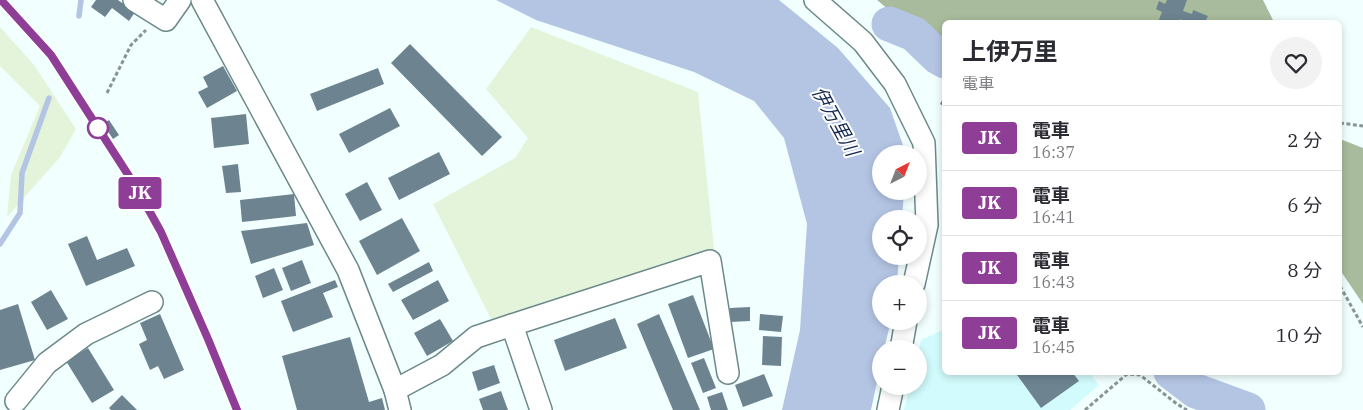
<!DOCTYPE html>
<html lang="ja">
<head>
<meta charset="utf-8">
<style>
  :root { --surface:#fff; --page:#f2f2f3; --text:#2b2b33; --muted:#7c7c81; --line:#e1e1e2 }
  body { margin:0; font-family:"IBM Plex Serif","Noto Sans JP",serif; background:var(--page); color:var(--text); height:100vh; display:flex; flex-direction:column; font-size:19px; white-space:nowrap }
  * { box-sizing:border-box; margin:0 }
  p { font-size:16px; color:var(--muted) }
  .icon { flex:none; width:28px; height:28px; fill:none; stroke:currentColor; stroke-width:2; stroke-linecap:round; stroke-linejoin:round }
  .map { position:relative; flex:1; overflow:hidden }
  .side { position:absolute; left:942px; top:20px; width:400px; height:355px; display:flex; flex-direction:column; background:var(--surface); border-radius:8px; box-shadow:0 2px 8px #0003 }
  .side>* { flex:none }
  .badge { padding:0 10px; border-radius:4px; font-size:18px; line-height:32px }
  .needle { width:32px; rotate:42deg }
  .controls { position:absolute; left:872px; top:145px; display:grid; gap:10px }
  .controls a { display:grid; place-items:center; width:55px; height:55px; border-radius:50%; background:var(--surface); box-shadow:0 2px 8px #0003; font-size:25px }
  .map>.badge { position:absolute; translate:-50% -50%; box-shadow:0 0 0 2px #fff }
  .round { display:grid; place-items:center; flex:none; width:52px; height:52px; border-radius:26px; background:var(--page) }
  .overview { display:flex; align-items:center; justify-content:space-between; height:85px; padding:0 20px }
  h1 { font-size:24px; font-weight:700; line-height:38px }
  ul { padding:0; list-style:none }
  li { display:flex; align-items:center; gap:15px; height:65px; padding:0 20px; border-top:1px solid var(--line) }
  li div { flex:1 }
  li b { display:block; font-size:19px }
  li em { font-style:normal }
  li .badge { min-width:55px; font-weight:700; text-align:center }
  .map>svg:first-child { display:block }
  .built { fill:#d1fbfc }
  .green { fill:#e3f4da }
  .forest { fill:#a8bc9d }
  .water { fill:#b4c5e4 }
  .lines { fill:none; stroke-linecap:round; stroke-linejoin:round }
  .stream { stroke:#b4c5e4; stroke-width:5.5 }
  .river { stroke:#b4c5e4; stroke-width:35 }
  .building { fill:#6d8490 }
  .minor-casing { stroke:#6c898a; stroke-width:24 }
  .path { stroke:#899595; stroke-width:3; stroke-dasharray:4 2.5; stroke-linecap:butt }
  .minor { stroke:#fff; stroke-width:21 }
  .rail-casing { stroke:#485354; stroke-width:5.5 }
  .rail { stroke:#fff; stroke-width:4; stroke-dasharray:11; stroke-linecap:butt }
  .line-casing { stroke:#fff; stroke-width:11 }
  .line { stroke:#8f3e97; stroke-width:8 }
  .stop-dot { fill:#fff; stroke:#8f3e97; stroke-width:2.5 }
  .labels { text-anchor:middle; stroke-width:4; stroke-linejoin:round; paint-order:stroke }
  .water-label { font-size:19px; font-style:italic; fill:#162b53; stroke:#fff }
</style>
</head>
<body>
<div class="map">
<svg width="1363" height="410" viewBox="0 0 1363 410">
  <rect width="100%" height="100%" fill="#f2ffff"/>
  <path class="built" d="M945 329V372L1090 373 1099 385 1070 410H904L910 386H919V349L921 340Z"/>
  <g class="green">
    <path d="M0 27 34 65 76 129 60 157 7 217 11 175 40 106 0 66Z"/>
    <path d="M531 27 698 92 714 249 491 319 433 204 515 158 528 138 486 89Z"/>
  </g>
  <g class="forest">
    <path d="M877 0H1263L1274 22H945V54L937 50Z"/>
    <path d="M1340 139 1363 148V304L1340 270Z"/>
  </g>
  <path class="water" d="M496 0H779L838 48 890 108 905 151V154H881V191L904 192 902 219H881V256H899L897 284H881V321H891L884 349H881V363L871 410H782L800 330 807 224 784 138 754 101 694 72 536 20Z"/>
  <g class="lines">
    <g class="stream">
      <path d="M79 16 81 0"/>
      <path d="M0 244 20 213 22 173 49 98"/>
    </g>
    <g class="river">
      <path d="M889 24 914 34 938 57 945 61"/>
      <path d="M1171 372 1196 391 1248 410"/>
    </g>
  </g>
  <g class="building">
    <path d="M96 0H118L135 12 129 21 112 8 105 17 91 7Z"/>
    <path d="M1167 0H1187L1183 11 1192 14 1193 10 1208 16 1205 22H1189L1180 19 1179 22H1158L1162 12 1156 9 1159 1 1165 4Z"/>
    <path d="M410 44 502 137 482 156 391 63Z"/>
    <path d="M223 66 237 91 207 108 198 92 208 87 203 77Z"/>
    <path d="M378 68 384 84 317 111 310 94Z"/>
    <path d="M945 95V107L940 104Z"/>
    <path d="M390 108 400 126 349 153 339 134Z"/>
    <path d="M246 114 249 144 214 148 211 118Z"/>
    <path d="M109 120 119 135 113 139 103 124Z"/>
    <path d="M439 152 450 174 399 200 388 178Z"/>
    <path d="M238 164 241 192 226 193 222 166Z"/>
    <path d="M367 182 382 210 360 221 345 194Z"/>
    <path d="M294 194 296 216 242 222 240 200Z"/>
    <path d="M402 218 420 251 377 275 359 241Z"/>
    <path d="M307 223 314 245 251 264 241 231Z"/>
    <path d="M87 236 97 260 127 248 135 266 86 286 68 244Z"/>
    <path d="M302 260 311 283 291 291 282 268Z"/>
    <path d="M429 262 433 271 393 292 388 284Z"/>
    <path d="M274 268 283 290 263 298 255 276Z"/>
    <path d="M335 280 338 287 323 293 333 317 293 332 281 301Z"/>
    <path d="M438 280 449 301 413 320 401 300Z"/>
    <path d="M51 290 68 319 47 330 31 302Z"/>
    <path d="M693 295 714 349 688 358 668 304Z"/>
    <path d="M18 304 35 360 0 370V310Z"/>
    <path d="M750 307V321L730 322V308Z"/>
    <path d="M160 314 184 370 164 379 158 366 150 370 139 344 147 340 140 323Z"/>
    <path d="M659 314 700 410H673L637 324Z"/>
    <path d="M760 314 783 316 781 332 759 330Z"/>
    <path d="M615 318 627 348 565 371 554 340Z"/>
    <path d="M440 319 453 341 427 356 414 333Z"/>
    <path d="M763 336 782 337 781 366 762 365Z"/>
    <path d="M350 337 369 402 382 398 385 410H297L282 356Z"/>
    <path d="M88 348 114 390 92 403 66 361Z"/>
    <path d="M704 358 716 388 703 393 691 363Z"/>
    <path d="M494 365 500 383 478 391 472 372Z"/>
    <path d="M1015 372H1072L1079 381 1041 408Z"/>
    <path d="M764 374 773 396 743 407 735 385Z"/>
    <path d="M501 391 508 410H483L479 399Z"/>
    <path d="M722 392 728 410H711L707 397Z"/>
    <path d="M122 395 137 410H111L109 408Z"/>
  </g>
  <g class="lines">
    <defs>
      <g id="minor">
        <path d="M134 0 166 20 180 0"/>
        <path d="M202 0 348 270 395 390 400 410"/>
        <path d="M815 0 863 42 895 84 924 143 927 225 914 284"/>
        <path d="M901 349 906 321"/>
        <path d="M395 390 442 365 476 337 512 325"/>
        <path d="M16 401 47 363 86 334 152 302"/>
        <path d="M541 410 512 325 710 261 728 373"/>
        <path d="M888 410 893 386"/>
      </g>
    </defs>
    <use href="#minor" class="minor-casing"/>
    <g class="path">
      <path d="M107 93 131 45 146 30"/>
      <path d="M1340 123 1363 126"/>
      <path d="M1340 286 1363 327"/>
      <path d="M1085 410 1127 374 1140 375 1177 404 1187 410"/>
    </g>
    <use href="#minor" class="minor"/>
    <defs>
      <path id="rail" d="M1 0 51 55 136 187 161 232 208 339 237 410"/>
    </defs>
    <use href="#rail" class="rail-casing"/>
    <use href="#rail" class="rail"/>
  </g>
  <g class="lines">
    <defs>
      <path id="line" d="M1 0 51 55 136 187 161 232 208 339 237 410"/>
    </defs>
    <use href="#line" class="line-casing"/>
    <use href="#line" class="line"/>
  </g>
  <circle class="stop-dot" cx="98" cy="128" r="10"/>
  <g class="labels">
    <g class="water-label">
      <text transform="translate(836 121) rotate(61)" y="7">伊万里川</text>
    </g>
  </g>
</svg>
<div class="controls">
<a><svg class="needle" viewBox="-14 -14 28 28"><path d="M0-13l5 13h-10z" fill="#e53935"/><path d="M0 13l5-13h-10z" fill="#7c7c81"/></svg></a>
<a><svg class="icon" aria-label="locate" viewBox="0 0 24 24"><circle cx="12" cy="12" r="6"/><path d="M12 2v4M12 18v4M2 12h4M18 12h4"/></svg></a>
<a>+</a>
<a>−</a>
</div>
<b class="badge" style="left:140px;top:193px;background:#8f3e97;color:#fff">JK</b>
<section class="side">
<div class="overview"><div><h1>上伊万里</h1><p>電車</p></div><a class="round"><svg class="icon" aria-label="heart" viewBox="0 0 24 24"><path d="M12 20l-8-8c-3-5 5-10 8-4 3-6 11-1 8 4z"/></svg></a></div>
<ul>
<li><span class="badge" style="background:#8f3e97;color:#fff">JK</span><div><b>電車</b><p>16:37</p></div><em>2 分</em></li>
<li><span class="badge" style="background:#8f3e97;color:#fff">JK</span><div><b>電車</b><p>16:41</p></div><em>6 分</em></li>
<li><span class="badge" style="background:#8f3e97;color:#fff">JK</span><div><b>電車</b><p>16:43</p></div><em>8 分</em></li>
<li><span class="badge" style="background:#8f3e97;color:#fff">JK</span><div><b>電車</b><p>16:45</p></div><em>10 分</em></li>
</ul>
</section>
</div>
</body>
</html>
